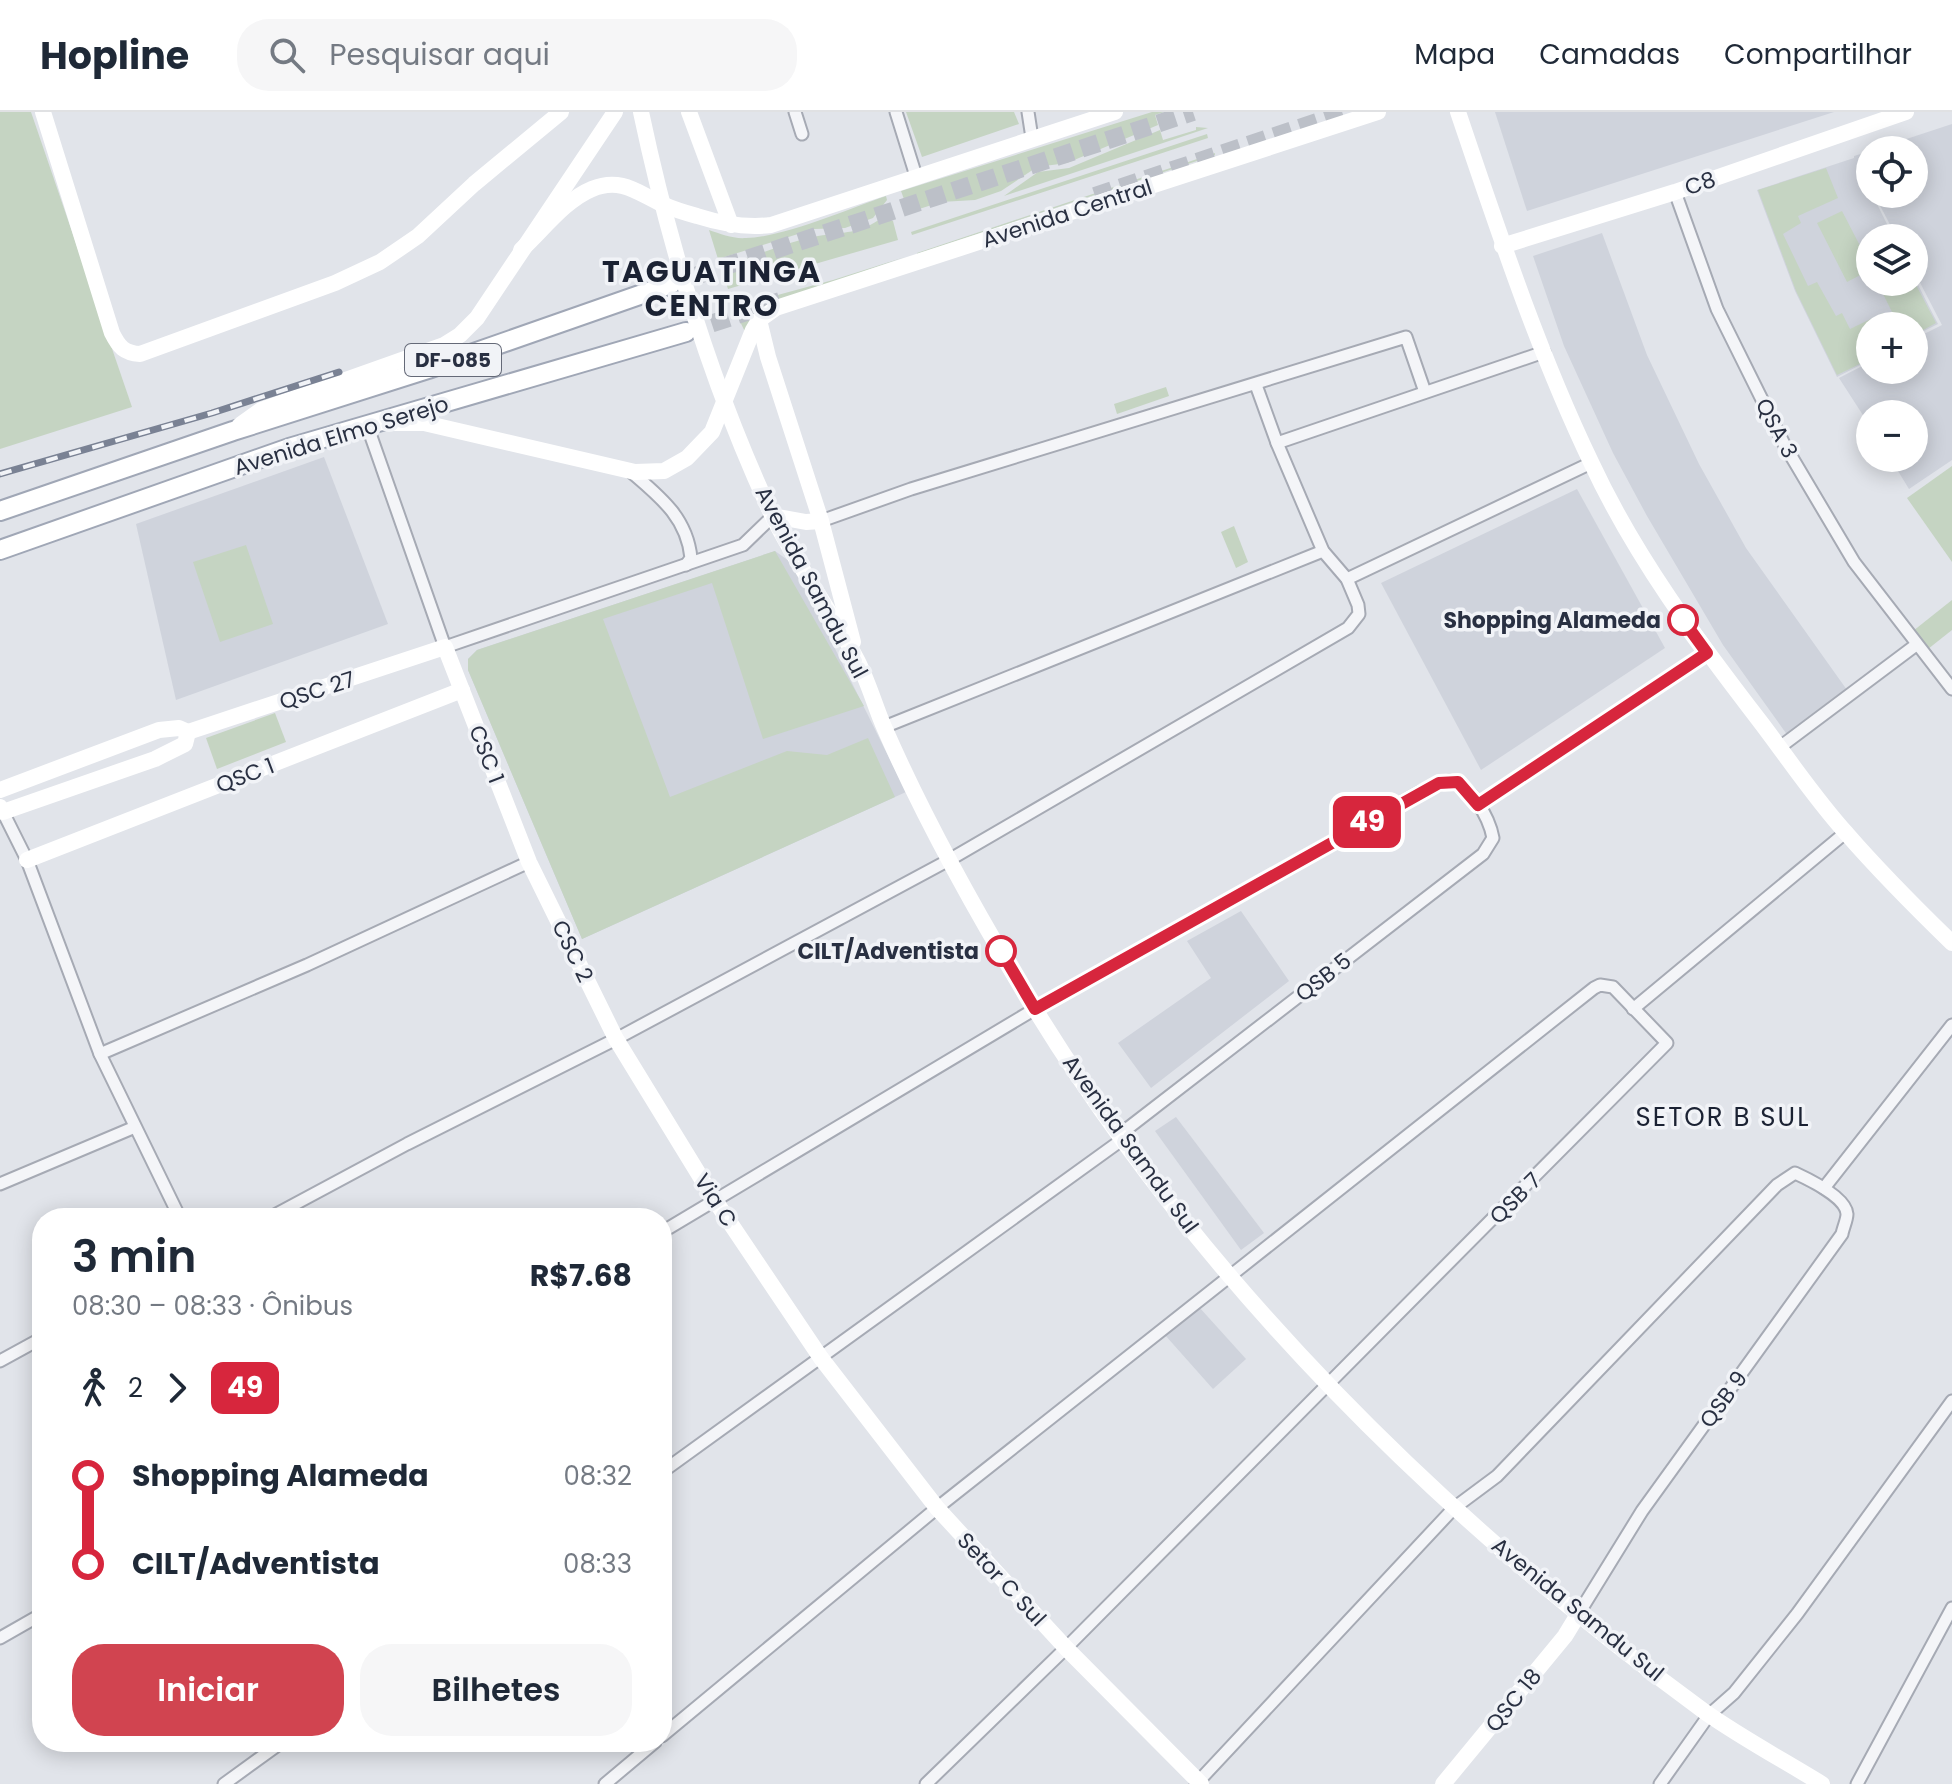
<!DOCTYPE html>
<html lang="pt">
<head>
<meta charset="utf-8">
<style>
  :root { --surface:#fff; --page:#f6f6f7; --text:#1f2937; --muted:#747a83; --line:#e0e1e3; --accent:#d14450 }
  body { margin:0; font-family:Poppins,sans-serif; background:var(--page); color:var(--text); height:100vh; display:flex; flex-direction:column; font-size:30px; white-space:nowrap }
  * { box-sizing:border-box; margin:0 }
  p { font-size:26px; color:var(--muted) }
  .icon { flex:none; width:44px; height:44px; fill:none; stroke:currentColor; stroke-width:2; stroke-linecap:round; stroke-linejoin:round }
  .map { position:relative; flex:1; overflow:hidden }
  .drawer { position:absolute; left:32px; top:1096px; width:640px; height:544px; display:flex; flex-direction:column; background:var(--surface); border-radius:32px; box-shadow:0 4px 20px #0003 }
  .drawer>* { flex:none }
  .badge { padding:0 16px; border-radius:12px; font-size:28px; line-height:52px }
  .controls { position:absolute; left:1856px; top:24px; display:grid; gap:16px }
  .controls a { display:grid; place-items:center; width:72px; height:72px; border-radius:50%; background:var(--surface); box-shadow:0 4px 20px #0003; font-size:40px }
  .map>.badge { position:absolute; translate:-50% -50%; box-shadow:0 0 0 4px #fff }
  .legs { display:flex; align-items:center; gap:12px; height:88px; padding:0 40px; font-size:26px }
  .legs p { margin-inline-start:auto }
  .headline { display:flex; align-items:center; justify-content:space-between; height:136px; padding:0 40px }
  h1 { font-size:44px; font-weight:600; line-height:60px }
  .cta { display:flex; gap:16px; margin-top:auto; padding:16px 40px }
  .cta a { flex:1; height:92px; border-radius:32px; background:var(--accent); color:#fff; font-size:32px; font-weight:600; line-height:92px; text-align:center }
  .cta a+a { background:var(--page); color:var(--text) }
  ul { padding:0 40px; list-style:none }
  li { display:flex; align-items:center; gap:28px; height:88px; font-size:30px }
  li i { display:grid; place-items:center; width:12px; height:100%; margin:0 10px; background:currentColor }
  li i::after { content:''; width:20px; height:20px; margin:-10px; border:6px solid; border-radius:50%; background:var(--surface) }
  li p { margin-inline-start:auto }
  li:first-child i { background:linear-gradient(#0000 50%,currentColor 0) }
  li:last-child i { background:linear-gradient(currentColor 50%,#0000 0) }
  header { display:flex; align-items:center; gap:48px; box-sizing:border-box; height:112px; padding:0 40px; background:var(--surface); border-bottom:2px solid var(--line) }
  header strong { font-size:38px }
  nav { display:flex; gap:44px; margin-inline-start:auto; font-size:28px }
  .search { width:560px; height:72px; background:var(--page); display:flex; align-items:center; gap:20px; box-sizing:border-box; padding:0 28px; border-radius:32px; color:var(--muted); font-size:30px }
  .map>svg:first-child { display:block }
  .built { fill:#cfd3dc }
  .green { fill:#c5d4c2 }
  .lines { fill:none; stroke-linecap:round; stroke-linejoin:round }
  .primary-tunnel { stroke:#bcc0c8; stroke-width:18; stroke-dasharray:18 9; stroke-linecap:butt }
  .street-casing { stroke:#a6aab4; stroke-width:15 }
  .primary-casing { stroke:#a0a7b6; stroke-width:22 }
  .street { stroke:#f4f5f8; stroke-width:11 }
  .secondary { stroke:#fff; stroke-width:16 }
  .primary { stroke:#fff; stroke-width:18 }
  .rail-casing { stroke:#7a8294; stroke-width:7 }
  .rail { stroke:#f1f3f7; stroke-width:4; stroke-dasharray:12; stroke-linecap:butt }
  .line-1-casing { stroke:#fff; stroke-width:18 }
  .line-1 { stroke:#d7263d; stroke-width:12 }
  .stop-1-dot { fill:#fff; stroke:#d7263d; stroke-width:4 }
  .labels { text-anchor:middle; stroke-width:7; stroke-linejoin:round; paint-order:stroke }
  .shield { fill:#f1f3f7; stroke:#656a78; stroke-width:2 }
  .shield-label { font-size:20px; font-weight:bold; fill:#293042 }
  .street-label { font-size:22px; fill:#293042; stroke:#f1f3f7 }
  .stop-label { font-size:22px; font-weight:bold; fill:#293042; stroke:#f1f3f7; text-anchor:end }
  .quarter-label { font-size:26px; letter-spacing:2px; fill:#1b2233; stroke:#f1f3f7 }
  .district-label { font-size:30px; font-weight:bold; letter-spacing:2px; fill:#1b2233; stroke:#f1f3f7 }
</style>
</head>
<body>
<header>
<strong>Hopline</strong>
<div class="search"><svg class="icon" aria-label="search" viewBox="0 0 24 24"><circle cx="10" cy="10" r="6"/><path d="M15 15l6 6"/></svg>Pesquisar aqui</div>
<nav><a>Mapa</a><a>Camadas</a><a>Compartilhar</a></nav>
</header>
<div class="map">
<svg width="1952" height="1672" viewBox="0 0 1952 1672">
  <rect width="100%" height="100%" fill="#e1e4ea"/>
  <g class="built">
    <path d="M1495 0H1834L1527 99Z"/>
    <path d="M1952 12V348L1909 377 1890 346H1914V302H1870V314L1839 266 1870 250V258H1914V227L1942 213 1914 159V126H1897L1874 82H1914V38H1873Z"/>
    <path d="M1870 39V75L1859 56 1894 126H1870V170H1914V165L1938 212 1914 224V214H1870V248L1837 265 1795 179 1757 78 1854 46V44Z"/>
    <path d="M1602 121 1647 243 1699 352 1746 436 1847 578 1788 624 1723 533 1647 404 1613 341 1564 234 1533 144Z"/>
    <path d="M324 345 388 512 176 588 136 412Z"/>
    <path d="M1577 377 1665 536 1481 658 1381 471Z"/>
    <path d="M775 439 789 449 802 470 906 680 582 827 468 558V547L477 538Z"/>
    <path d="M1241 799 1289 869 1151 976 1118 931 1211 866 1187 829Z"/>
    <path d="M1176 1005 1264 1121 1241 1138 1155 1019Z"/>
    <path d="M1199 1195 1246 1247 1213 1277 1165 1223Z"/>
  </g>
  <g class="green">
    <path d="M0 0H31L132 295 0 337Z"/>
    <path d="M906 0H1014L1019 12 922 45Z"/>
    <path d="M1152 0H1164L1155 3 1158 13 1067 51 1037 55 1001 79 975 88 941 90 913 99 908 98 901 79Z"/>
    <path d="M1196 15 1208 16 1004 84 1038 60 1069 56 1160 18 1163 28 1196 18Z"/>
    <path d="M1207 22 1208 26 912 123 911 120Z"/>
    <path d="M1215 41V43L917 142V141Z"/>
    <path d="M1826 56 1838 86 1798 104 1801 111 1783 122 1808 174 1817 170 1836 204 1842 201 1850 217 1883 201 1890 214H1870V246L1867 248 1860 235 1866 249 1837 263 1796 179 1758 78Z"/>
    <path d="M886 84 887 88 873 106 845 116 814 117 718 147 709 118C721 122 733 127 746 126 781 126 851 96 886 84Z"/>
    <path d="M1842 99 1870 153V158L1847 170 1817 111Z"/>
    <path d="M883 105 893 109 898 128 728 177 721 155C753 145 786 130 818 124 844 120 860 122 883 105Z"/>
    <path d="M905 145 777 190 748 226 733 195 833 168Z"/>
    <path d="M1914 169 1936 211 1914 223V214H1899L1881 178 1896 170Z"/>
    <path d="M1166 275 1169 284 1117 302 1114 292Z"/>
    <path d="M1952 354V450L1907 386Z"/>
    <path d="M1234 414 1248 450 1236 456 1221 420Z"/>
    <path d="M246 433 273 512 220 530 193 450Z"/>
    <path d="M775 439 864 594 763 627 712 471 603 507 670 685 787 639 827 643 868 626 895 685 582 827 468 558V547L477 538Z"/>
    <path d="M1952 488V518L1928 537 1913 519Z"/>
    <path d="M275 601 286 630 217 657 206 626Z"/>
  </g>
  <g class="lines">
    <g class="primary-tunnel">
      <path d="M1095 84 1347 0"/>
      <path d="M671 172 1193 0"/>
      <path d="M686 220 786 187"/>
    </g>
    <defs>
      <g id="street">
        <path d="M795 0 802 22"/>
        <path d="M896 0 916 64"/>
        <path d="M1028 0 1032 26"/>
        <path d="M1675 80 1717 197 1784 332 1854 450 1952 577"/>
        <path d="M367 313 445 535 743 433 773 404"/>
        <path d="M1277 331 1544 240"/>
        <path d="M630 359C659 384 687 405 691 446L686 453"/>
        <path d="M821 409 911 377 1406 225 1425 280"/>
        <path d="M1347 467 1591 351"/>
        <path d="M884 615 1323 439"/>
        <path d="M1780 635 1916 533"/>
        <path d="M1478 693 1707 541"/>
        <path d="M3 700 27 748 100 942 180 1106"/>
        <path d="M1633 897 1845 721"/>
        <path d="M100 942 307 853 529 750"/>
        <path d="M0 1072 135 1015"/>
        <path d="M1824 1076 1952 913"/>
        <path d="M269 1106 407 1032 616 927 949 748 1348 516 1359 502 1358 493 1347 467 1323 439 1277 331 1256 273"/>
        <path d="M662 1120 1035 897 1420 680 1449 669C1471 673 1489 705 1493 726L1483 742 1119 1023"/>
        <path d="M0 1249 42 1226"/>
        <path d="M662 1360 1123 1027"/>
        <path d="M0 1526 42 1502"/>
        <path d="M662 1624 937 1396 1594 876 1600 873 1613 875 1667 931 1066 1536 926 1672"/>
        <path d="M224 1672 282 1630"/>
        <path d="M605 1672 655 1630"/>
        <path d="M1196 1672 1454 1396 1497 1364 1777 1073 1795 1061C1808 1067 1846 1085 1847 1102 1847 1108 1843 1116 1842 1122L1642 1399 1579 1501"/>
        <path d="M1660 1672 1709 1603 1734 1581 1797 1502 1952 1289"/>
        <path d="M1857 1672 1952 1496"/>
      </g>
      <g id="primary">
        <path d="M0 399 233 319 428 257 671 172"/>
        <path d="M0 438 289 336 686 220"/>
      </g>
    </defs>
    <use href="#street" class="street-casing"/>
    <use href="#primary" class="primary-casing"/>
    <use href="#street" class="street"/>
    <g class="secondary">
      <path d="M43 0 112 221C119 235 124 241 140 242L335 171 380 150 418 124 474 72 561 0"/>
      <path d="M641 0C670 137 712 274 771 401 795 451 830 497 856 546 868 568 874 592 884 615 926 711 978 804 1033 894 1203 1172 1443 1408 1705 1600 1742 1626 1783 1648 1822 1672"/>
      <path d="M689 0 731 113"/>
      <path d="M1458 0C1498 118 1537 237 1591 350 1635 445 1698 529 1762 612 1790 649 1816 688 1847 722 1880 760 1916 796 1952 831"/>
      <path d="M1502 134 1675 80 1906 0"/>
      <path d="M521 138C542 119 565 88 592 77 621 65 638 81 662 92 673 97 686 101 697 104 722 112 745 116 771 113L1115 0"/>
      <path d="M759 208 768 245 821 409 853 530"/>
      <path d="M386 311H424L635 360 664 359 687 346 712 320 753 218 759 208 776 196 1378 0"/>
      <path d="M240 313 261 298 444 233 460 223 477 206 615 0"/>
      <path d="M773 404 806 410 821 409"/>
      <path d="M0 678 159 618 179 616 188 620 445 535 529 750 616 927 714 1087 821 1246 937 1396 1066 1536 1201 1672"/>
      <path d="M0 695 3 700 155 647 185 632 188 620"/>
      <path d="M27 748 462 578"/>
      <path d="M1443 1672 1565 1524 1579 1501"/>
    </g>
    <use href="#primary" class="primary"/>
    <defs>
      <path id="rail" d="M0 362 212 301 339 260"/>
    </defs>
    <use href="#rail" class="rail-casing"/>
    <use href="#rail" class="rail"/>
  </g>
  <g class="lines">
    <defs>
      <path id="line-1" d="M1001 839 1035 897 1439 671 1458 670 1478 693 1707 541 1683 508"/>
    </defs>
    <use href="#line-1" class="line-1-casing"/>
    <use href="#line-1" class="line-1"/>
  </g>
  <g class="stop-1-dot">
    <circle cx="1683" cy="508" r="14"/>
    <circle cx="1001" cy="839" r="14"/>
  </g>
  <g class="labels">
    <rect class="shield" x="405" y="232" width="96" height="32" rx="6"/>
    <g class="shield-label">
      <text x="453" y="255">DF-085</text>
    </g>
    <g class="street-label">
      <text transform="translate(1700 71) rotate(-19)" y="8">C8</text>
      <text transform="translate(1067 101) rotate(-18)" y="8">Avenida Central</text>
      <text transform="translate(1777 316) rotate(62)" y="8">QSA 3</text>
      <text transform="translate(341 323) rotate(-17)" y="8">Avenida Elmo Serejo</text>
      <text transform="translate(812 470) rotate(62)" y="8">Avenida Samdu Sul</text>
      <text transform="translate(317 578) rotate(-18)" y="8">QSC 27</text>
      <text transform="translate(487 642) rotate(69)" y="8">CSC 1</text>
      <text transform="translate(245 663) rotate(-21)" y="8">QSC 1</text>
      <text transform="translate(573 839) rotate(64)" y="8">CSC 2</text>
      <text transform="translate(1323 865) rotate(-38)" y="8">QSB 5</text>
      <text transform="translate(1131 1032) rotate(54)" y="8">Avenida Samdu Sul</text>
      <text transform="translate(1515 1086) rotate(-45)" y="8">QSB 7</text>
      <text transform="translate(716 1088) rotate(57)" y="8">Via C</text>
      <text transform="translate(1723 1287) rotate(-54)" y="8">QSB 9</text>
      <text transform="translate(1002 1467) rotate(47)" y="8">Setor C Sul</text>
      <text transform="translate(1578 1497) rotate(39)" y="8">Avenida Samdu Sul</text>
      <text transform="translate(1513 1588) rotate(-51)" y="8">QSC 18</text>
    </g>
    <g class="stop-label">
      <text x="1661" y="516">Shopping Alameda</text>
      <text x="979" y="847">CILT/Adventista</text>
    </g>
    <g class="quarter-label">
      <text x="1723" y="1014">SETOR B SUL</text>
    </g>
    <g class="district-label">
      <text x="712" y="170">TAGUATINGA<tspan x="712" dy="34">CENTRO</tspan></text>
    </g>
  </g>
</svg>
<div class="controls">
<a><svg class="icon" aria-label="locate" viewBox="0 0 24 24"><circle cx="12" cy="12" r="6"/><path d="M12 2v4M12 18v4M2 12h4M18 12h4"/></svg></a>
<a><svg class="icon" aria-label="layers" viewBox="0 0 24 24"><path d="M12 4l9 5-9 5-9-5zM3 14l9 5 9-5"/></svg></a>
<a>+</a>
<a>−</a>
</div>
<b class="badge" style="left:1367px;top:710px;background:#d7263d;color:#fff">49</b>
<section class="drawer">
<div class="headline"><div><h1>3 min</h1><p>08:30 – 08:33 · Ônibus</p></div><b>R$7.68</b></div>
<div class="legs"><svg class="icon" aria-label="walk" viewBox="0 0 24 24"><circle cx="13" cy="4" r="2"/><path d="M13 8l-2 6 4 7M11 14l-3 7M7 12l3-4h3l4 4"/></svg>2<svg class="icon" aria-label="forward" viewBox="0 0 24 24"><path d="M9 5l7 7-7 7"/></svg><b class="badge" style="background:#d7263d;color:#fff">49</b></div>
<ul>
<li><i style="color:#d7263d"></i><b>Shopping Alameda</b><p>08:32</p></li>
<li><i style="color:#d7263d"></i><b>CILT/Adventista</b><p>08:33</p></li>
</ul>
<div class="cta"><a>Iniciar</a><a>Bilhetes</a></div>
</section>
</div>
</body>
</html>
